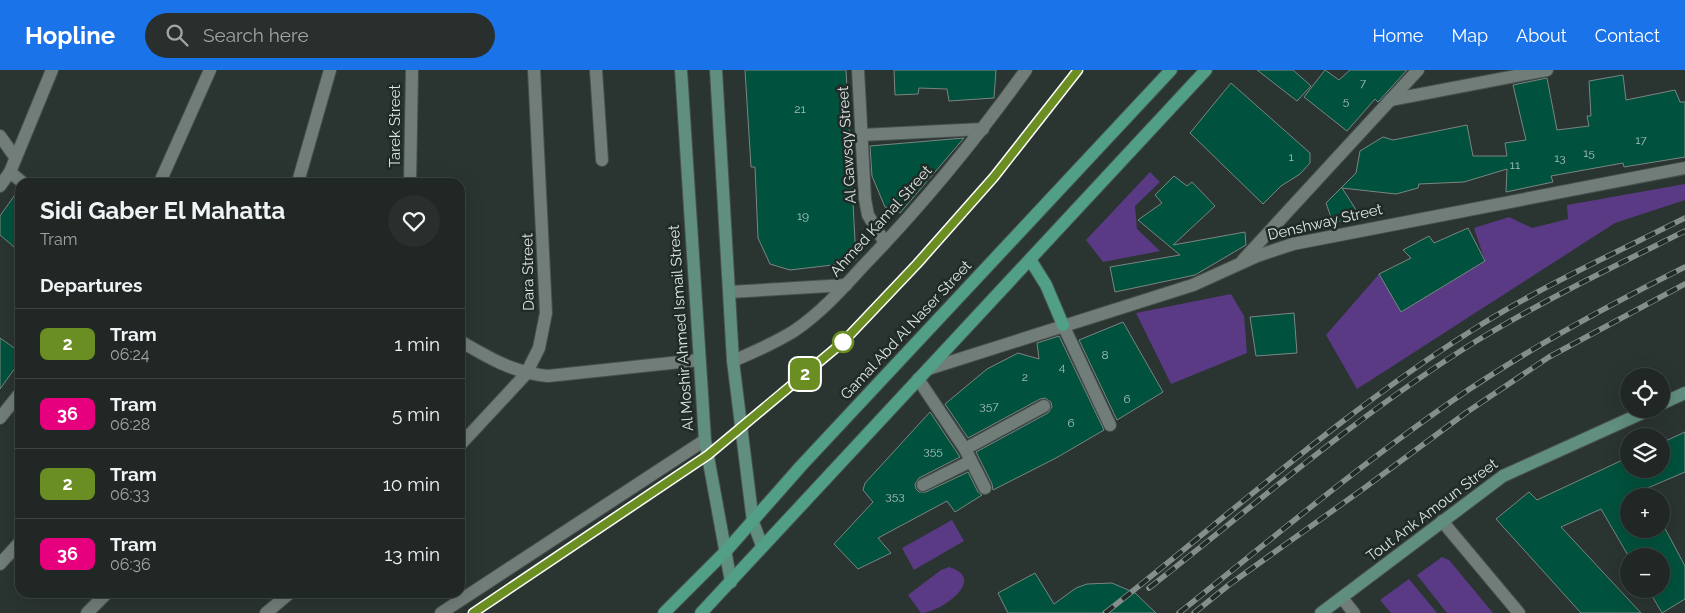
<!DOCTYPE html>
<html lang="en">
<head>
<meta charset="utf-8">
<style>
  :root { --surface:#202724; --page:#282f2c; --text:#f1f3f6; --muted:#a2a5a6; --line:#3d4441; --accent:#1a73e8 }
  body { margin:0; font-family:Raleway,sans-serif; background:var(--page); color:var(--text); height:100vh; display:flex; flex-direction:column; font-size:19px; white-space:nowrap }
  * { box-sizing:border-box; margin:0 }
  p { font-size:16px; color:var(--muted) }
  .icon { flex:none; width:28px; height:28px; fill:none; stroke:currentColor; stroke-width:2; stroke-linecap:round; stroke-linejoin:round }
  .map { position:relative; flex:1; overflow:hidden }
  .drawer { position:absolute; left:15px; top:108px; width:450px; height:420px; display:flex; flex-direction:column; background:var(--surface); border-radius:15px; box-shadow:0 5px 20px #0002,0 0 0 1px var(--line) }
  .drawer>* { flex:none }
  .badge { padding:0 10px; border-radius:8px; font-size:18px; line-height:32px }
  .controls { position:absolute; left:1620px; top:298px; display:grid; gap:10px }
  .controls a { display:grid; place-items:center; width:50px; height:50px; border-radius:50%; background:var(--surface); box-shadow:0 5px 20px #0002,0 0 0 1px var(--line); font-size:25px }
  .map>.badge { position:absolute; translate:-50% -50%; box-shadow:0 0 0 2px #fff }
  h2 { padding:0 25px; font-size:19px; line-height:45px }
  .round { display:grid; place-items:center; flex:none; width:52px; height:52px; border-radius:26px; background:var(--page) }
  .headline { display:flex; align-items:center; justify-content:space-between; height:85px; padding:0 25px }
  h1 { font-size:24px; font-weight:700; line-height:38px }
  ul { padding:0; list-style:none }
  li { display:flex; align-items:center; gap:15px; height:70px; padding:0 25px; border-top:1px solid var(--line) }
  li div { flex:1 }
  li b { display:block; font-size:19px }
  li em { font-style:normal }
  li .badge { min-width:55px; font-weight:700; text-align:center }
  header { display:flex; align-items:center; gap:30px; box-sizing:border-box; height:70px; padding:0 25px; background:var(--accent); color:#fff }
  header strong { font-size:24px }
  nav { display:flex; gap:28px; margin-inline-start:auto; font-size:18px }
  .search { width:350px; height:45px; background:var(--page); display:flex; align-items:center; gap:12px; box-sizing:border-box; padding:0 18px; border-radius:28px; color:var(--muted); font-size:19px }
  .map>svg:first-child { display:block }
  .green { fill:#5a3a85 }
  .building { fill:#00513d; stroke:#7a8681 }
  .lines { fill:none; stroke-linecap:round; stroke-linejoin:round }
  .minor-casing { stroke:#47504d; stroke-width:14 }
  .tertiary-casing { stroke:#47504d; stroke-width:14 }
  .secondary-casing { stroke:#47504d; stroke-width:14 }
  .primary-casing { stroke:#47504d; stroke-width:14 }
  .minor { stroke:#717d78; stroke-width:12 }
  .tertiary { stroke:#717d78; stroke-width:12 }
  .secondary { stroke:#608e7f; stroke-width:12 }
  .primary { stroke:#509f86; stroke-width:12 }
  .rail-casing { stroke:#868e8b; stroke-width:5.5 }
  .rail { stroke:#202a26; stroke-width:4; stroke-dasharray:11; stroke-linecap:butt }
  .line-casing { stroke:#fff; stroke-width:11 }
  .line { stroke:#6b8e23; stroke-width:8 }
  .stop-dot { fill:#fff; stroke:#6b8e23; stroke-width:2.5 }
  .labels { text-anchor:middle; stroke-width:5; stroke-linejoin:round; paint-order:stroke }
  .number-label { font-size:12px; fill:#a6c0b9 }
  .street-label { font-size:15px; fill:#dee5e2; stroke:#202a26 }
</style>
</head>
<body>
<header>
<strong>Hopline</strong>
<div class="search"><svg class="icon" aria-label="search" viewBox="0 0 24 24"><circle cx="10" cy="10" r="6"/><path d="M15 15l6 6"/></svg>Search here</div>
<nav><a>Home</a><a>Map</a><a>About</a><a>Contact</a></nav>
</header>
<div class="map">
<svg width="1685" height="543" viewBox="0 0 1685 543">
  <rect width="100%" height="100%" fill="#2a3430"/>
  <g class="green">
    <path d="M1150 102 1160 112 1135 136 1137 159 1160 181 1103 192 1086 170Z"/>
    <path d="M1685 114V130L1615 153 1357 319 1326 265 1379 204 1401 242 1485 191 1474 158 1509 147 1532 158 1568 149 1567 135Z"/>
    <path d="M1231 224 1244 246 1247 283 1171 314 1136 243Z"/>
    <path d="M952 450 964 471 914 500 902 478Z"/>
    <path d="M1442 487 1449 490 1493 543H1447L1417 505Z"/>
    <path d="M949 497C989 509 939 543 921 543L908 525 941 500Z"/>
    <path d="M1409 509 1437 543H1391L1380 530Z"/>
  </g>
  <g class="building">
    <path d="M745 0H846L856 190 841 194 790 200 770 194 758 168 755 97H751Z"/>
    <path d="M894 0H996L994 28 949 31 947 19 919 18 918 24 895 25Z"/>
    <path d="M1257 0H1293L1311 16 1297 31Z"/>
    <path d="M1325 0 1339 10 1350 0H1407L1378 32 1375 29 1347 61 1304 27Z"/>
    <path d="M1623 5 1626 30 1675 20 1680 32H1685V87L1624 97 1623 93 1551 106 1553 112 1506 122 1507 99 1464 112 1419 114 1418 118 1396 124 1342 118 1360 146 1333 153 1326 133 1356 103 1360 81 1383 67 1393 70 1467 55 1473 86H1507L1505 73 1526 70 1513 15 1547 8 1557 60 1589 56 1587 46H1591L1589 11Z"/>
    <path d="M1231 13 1310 83V93L1300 104 1281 116 1263 134 1190 63Z"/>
    <path d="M964 68 900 143 885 137 872 106 870 76Z"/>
    <path d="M1174 106 1187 116 1192 112 1215 136 1173 175 1245 162 1246 175 1195 205 1115 222 1110 197 1180 185 1138 150 1162 133 1155 125Z"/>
    <path d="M19 119 20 120V182L0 165V146Z"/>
    <path d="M1468 158 1485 191 1401 242 1379 204 1411 188 1403 180 1429 166 1434 173Z"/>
    <path d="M1294 243 1297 283 1256 286 1250 247Z"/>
    <path d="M1123 252 1163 322 1117 350 1079 270Z"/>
    <path d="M1059 266 1104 360 1056 388 993 420 992 414 976 382 1048 343 1052 337 1051 332 1045 328 1040 329 968 368 945 334 987 299 1018 283 1039 289 1037 273Z"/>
    <path d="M0 268 20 282V291L0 319Z"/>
    <path d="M930 342 960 387 919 408 915 414 916 419 919 422H926L968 402 978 422 982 425 955 442 947 431 878 468 891 483 858 499 834 474 873 432 863 420 865 413Z"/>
    <path d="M1685 362V402L1629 426V459H1661V451L1685 496V529L1662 543 1648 519H1661V486L1629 487 1601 439 1561 457 1641 543H1581L1496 449 1529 422 1537 430 1629 387V399H1661V373Z"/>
    <path d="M1035 503 1054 534 1076 518 1087 514 1112 513 1135 523 1156 543H1008L998 523Z"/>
  </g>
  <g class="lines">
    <defs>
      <g id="minor">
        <path d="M596 0 602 90"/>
        <path d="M858 0 865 129 868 145 885 173"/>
        <path d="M1390 30 1547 0"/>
        <path d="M862 65 983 59"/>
        <path d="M0 66 15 87"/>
        <path d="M10 102 22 112"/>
        <path d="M160 112 210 0"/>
        <path d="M298 112 330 0"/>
        <path d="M410 112 412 0"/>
        <path d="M0 116 10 102 52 0"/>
        <path d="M1243 190 1418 0"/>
        <path d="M1063 255 1110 355"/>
        <path d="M460 271C491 289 512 302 548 306L699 290"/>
        <path d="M928 299 1193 215 1257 186 1293 174 1685 98"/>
        <path d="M918 309 965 379 985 418"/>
        <path d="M0 348 20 323"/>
        <path d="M460 375 526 304 539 278 546 243 534 0"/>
        <path d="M965 379 1044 336"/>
        <path d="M923 415 971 391"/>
        <path d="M1442 451 1519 543"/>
        <path d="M0 494 20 472"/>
        <path d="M1342 528 1354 543"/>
        <path d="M87 543 108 522"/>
        <path d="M266 543 291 522"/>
        <path d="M441 543 705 370"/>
      </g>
      <g id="tertiary">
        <path d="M729 222 846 215"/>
        <path d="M733 291C754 282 775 273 794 261 822 242 844 217 866 193 924 133 977 68 1026 0"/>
      </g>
      <g id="secondary">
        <path d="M681 0 705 370 731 512"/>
        <path d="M716 0 733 291 753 452 762 476"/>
        <path d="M1661 334 1685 323"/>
        <path d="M1321 543 1503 406 1651 339"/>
      </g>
      <g id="primary">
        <path d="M1031 191 1046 215 1063 255"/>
        <path d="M664 543 726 481 801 396 1171 0"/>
        <path d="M701 543 1206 0"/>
      </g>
    </defs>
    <use href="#minor" class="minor-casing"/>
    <use href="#tertiary" class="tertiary-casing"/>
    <use href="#secondary" class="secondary-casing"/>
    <use href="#primary" class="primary-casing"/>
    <use href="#minor" class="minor"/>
    <use href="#tertiary" class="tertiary"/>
    <use href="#secondary" class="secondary"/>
    <use href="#primary" class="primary"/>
    <defs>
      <g id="rail">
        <path d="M1149 518C1256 434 1361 342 1478 270 1544 230 1615 196 1685 161"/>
        <path d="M1105 543C1226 448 1341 343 1471 261 1538 218 1613 184 1685 148"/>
        <path d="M1179 543C1269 471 1357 397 1452 331 1526 280 1605 237 1685 197"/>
        <path d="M1194 543 1230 514 1363 419 1467 342 1549 287 1685 214"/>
      </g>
    </defs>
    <use href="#rail" class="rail-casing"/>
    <use href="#rail" class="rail"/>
  </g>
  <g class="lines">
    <defs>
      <path id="line" d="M473 543 708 385 843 272 917 194 994 107 1078 0"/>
    </defs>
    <use href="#line" class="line-casing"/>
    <use href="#line" class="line"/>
  </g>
  <circle class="stop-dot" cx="843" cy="272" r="10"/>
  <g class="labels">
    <g class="number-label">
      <text x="1363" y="17">7</text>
      <text x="1346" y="35">5</text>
      <text x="800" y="43">21</text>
      <text x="1641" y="74">17</text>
      <text x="1589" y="87">15</text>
      <text x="1291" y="91">1</text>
      <text x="1560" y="92">13</text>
      <text x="1515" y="99">11</text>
      <text x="803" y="150">19</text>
      <text x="1105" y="289">8</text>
      <text x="1062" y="301">4</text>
      <text x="1025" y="311">2</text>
      <text x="1127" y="333">6</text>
      <text x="989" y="340">357</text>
      <text x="1071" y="357">6</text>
      <text x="933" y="385">355</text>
      <text x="895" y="430">353</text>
    </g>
    <g class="street-label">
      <text transform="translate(395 56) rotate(-90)" y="5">Tarek Street</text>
      <text transform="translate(847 75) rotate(-94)" y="5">Al Gawsqy Street</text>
      <text transform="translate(881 151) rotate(-48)" y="5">Ahmed Kamal Street</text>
      <text transform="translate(1325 152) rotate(-13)" y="5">Denshway Street</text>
      <text transform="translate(528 202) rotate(-91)" y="5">Dara Street</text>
      <text transform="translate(681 258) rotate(-94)" y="5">Al Moshir Ahmed Ismail Street</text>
      <text transform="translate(906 260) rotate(-47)" y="5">Gamal Abd Al Naser Street</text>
      <text transform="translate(1432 440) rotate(-37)" y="5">Tout Ank Amoun Street</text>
    </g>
  </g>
</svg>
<div class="controls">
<a><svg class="icon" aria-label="locate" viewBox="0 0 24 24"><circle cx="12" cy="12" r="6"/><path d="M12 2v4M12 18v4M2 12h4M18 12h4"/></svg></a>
<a><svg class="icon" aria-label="layers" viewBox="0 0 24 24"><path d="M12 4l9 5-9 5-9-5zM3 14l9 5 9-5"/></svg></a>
<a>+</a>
<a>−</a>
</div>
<b class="badge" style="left:805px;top:304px;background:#6b8e23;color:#fff">2</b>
<section class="drawer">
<div class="headline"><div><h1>Sidi Gaber El Mahatta</h1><p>Tram</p></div><a class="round"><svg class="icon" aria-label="heart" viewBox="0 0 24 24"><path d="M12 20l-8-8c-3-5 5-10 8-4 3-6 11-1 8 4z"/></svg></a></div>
<h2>Departures</h2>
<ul>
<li><span class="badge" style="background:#6b8e23;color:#fff">2</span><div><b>Tram</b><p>06:24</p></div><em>1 min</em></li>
<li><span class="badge" style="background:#e6007e;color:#fff">36</span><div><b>Tram</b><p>06:28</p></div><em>5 min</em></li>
<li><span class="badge" style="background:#6b8e23;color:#fff">2</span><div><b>Tram</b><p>06:33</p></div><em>10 min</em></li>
<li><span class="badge" style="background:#e6007e;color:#fff">36</span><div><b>Tram</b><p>06:36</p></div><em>13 min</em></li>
</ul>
</section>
</div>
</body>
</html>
